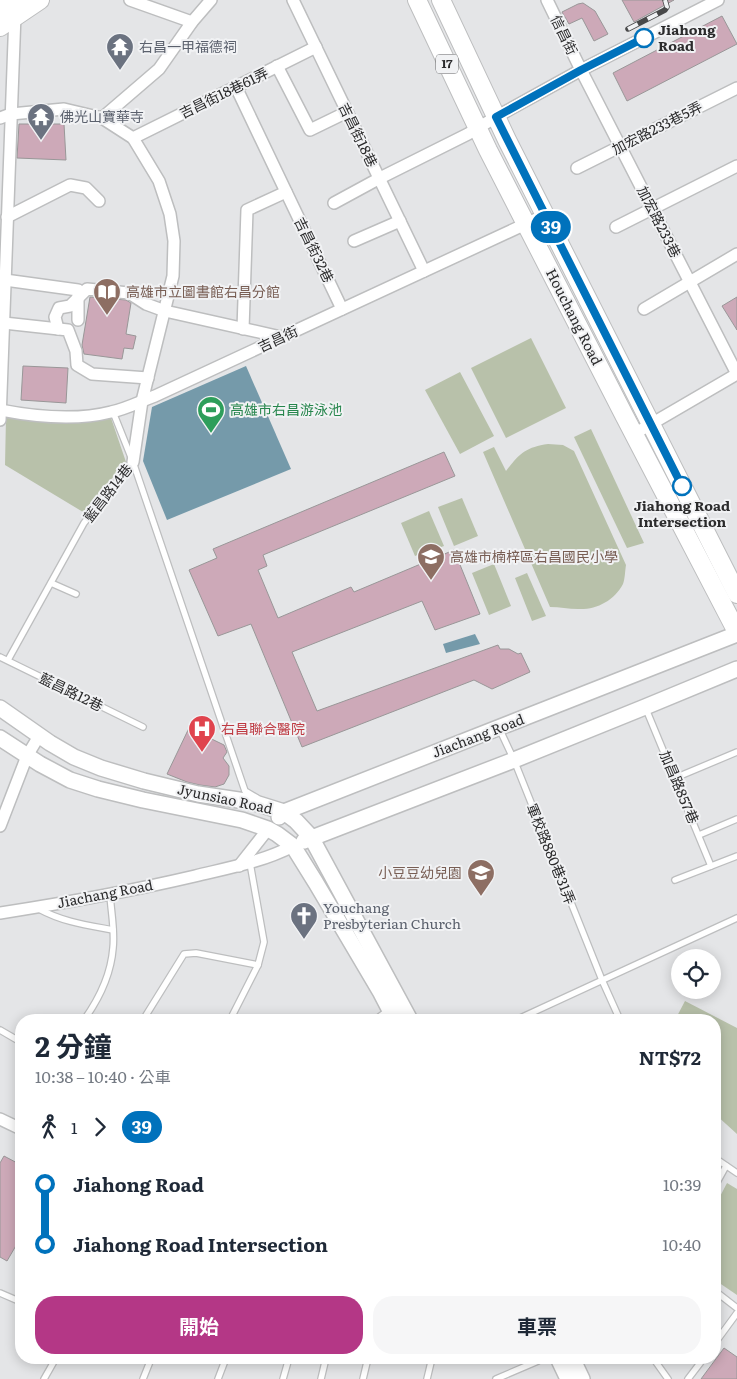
<!DOCTYPE html>
<html lang="zh-TW">
<head>
<meta charset="utf-8">
<style>
  :root { --surface:#fff; --page:#f6f6f7; --text:#1f2937; --muted:#747a83; --accent:#b43786 }
  body { margin:0; font-family:Literata,"Noto Sans TC",serif; background:var(--page); color:var(--text); height:100vh; display:flex; flex-direction:column; font-size:19px; white-space:nowrap }
  * { box-sizing:border-box; margin:0 }
  p { font-size:16px; color:var(--muted) }
  .icon { flex:none; width:28px; height:28px; fill:none; stroke:currentColor; stroke-width:2; stroke-linecap:round; stroke-linejoin:round }
  .map { position:relative; flex:1; overflow:hidden }
  .drawer { position:absolute; left:15px; top:1014px; width:706px; height:350px; display:flex; flex-direction:column; background:var(--surface); border-radius:20px; box-shadow:0 2px 12px #0003 }
  .drawer>* { flex:none }
  .badge { padding:0 10px; border-radius:16px; font-size:18px; line-height:32px }
  .controls { position:absolute; left:671px; top:949px; display:grid; gap:10px }
  .controls a { display:grid; place-items:center; width:50px; height:50px; border-radius:50%; background:var(--surface); box-shadow:0 2px 12px #0003; font-size:25px }
  .map>.badge { position:absolute; translate:-50% -50%; box-shadow:0 0 0 2px #fff }
  .legs { display:flex; align-items:center; gap:8px; height:55px; padding:0 20px; font-size:16px }
  .legs p { margin-inline-start:auto }
  .summary { display:flex; align-items:center; justify-content:space-between; height:85px; padding:0 20px }
  h1 { font-size:28px; font-weight:700; line-height:38px }
  .button { display:flex; gap:10px; margin-top:auto; padding:10px 20px }
  .button a { flex:1; height:58px; border-radius:20px; background:var(--accent); color:#fff; font-size:20px; font-weight:700; line-height:58px; text-align:center }
  .button a+a { background:var(--page); color:var(--text) }
  ul { padding:0 20px; list-style:none }
  li { display:flex; align-items:center; gap:18px; height:60px; font-size:19px }
  li i { display:grid; place-items:center; width:8px; height:100%; margin:0 6px; background:currentColor }
  li i::after { content:''; width:12px; height:12px; margin:-6px; border:4px solid; border-radius:50%; background:var(--surface) }
  li p { margin-inline-start:auto }
  li:first-child i { background:linear-gradient(#0000 50%,currentColor 0) }
  li:last-child i { background:linear-gradient(currentColor 50%,#0000 0) }
  .map>svg:first-child { display:block }
  .green { fill:#b8c1aa }
  .water { fill:#759aaa }
  .building { fill:#cda9b8; stroke:#999798 }
  .lines { fill:none; stroke-linecap:round; stroke-linejoin:round }
  .lane-casing { stroke:#bdbebf; stroke-width:8 }
  .street-casing { stroke:#bdbebf; stroke-width:14 }
  .secondary-casing { stroke:#bdbebf; stroke-width:18 }
  .primary-casing { stroke:#bdbebf; stroke-width:20 }
  .lane { stroke:#fff; stroke-width:5.5 }
  .street { stroke:#fff; stroke-width:11 }
  .secondary { stroke:#fff; stroke-width:15 }
  .primary { stroke:#fff; stroke-width:18 }
  .rail-casing { stroke:#484849; stroke-width:5.5 }
  .rail { stroke:#f1f2f4; stroke-width:4; stroke-dasharray:11; stroke-linecap:butt }
  .line-1-casing { stroke:#fff; stroke-width:11 }
  .line-1 { stroke:#0072bc; stroke-width:8 }
  .stop-1-dot { fill:#fff; stroke:#0072bc; stroke-width:2.5 }
  .labels { text-anchor:middle; stroke-width:4; stroke-linejoin:round; paint-order:stroke }
  .shield { fill:#f1f2f4; stroke:#666768; stroke-width:1 }
  .shield-label { font-size:12px; font-weight:bold; fill:#2b2b2c }
  .stop-label { font-size:14px; font-weight:bold; fill:#2b2b2c; stroke:#f1f2f4; text-anchor:start }
  .street-label { font-size:14px; fill:#2b2b2c; stroke:#f1f2f4 }
  .worship-label { font-size:14px; fill:#5b616d; stroke:#f1f2f4; text-anchor:start }
  .education-label { font-size:14px; fill:#785e54; stroke:#f1f2f4; text-anchor:start }
  .leisure-label { font-size:14px; fill:#27864d; stroke:#f1f2f4; text-anchor:start }
  .health-label { font-size:14px; fill:#be3a42; stroke:#f1f2f4; text-anchor:start }
</style>
</head>
<body>
<div class="map">
<svg width="737" height="1379" viewBox="0 0 737 1379">
  <rect width="100%" height="100%" fill="#e4e5e7"/>
  <g class="green">
    <path d="M531 338 566 408 506 438 471 368Z"/>
    <path d="M460 372 494 436 460 454 425 390Z"/>
    <path d="M6 417 54 423 111 418 126 462 83 512 5 465Z"/>
    <path d="M591 429 644 543 627 548 574 437Z"/>
    <path d="M548 444 563 445 574 451 626 565C625 571 625 579 623 584 614 601 596 610 578 609 568 609 560 607 550 607L483 452 494 447 506 471C519 454 526 447 548 444Z"/>
    <path d="M462 498 478 536 454 546 438 507Z"/>
    <path d="M429 511 444 546 415 556 401 523Z"/>
    <path d="M494 564 511 606 489 615 472 573Z"/>
    <path d="M527 573 546 616 532 621 515 578Z"/>
    <path d="M685 1001 737 1028V1134L715 1114V1020H675Z"/>
    <path d="M727 1183 737 1189V1295L715 1280V1206Z"/>
  </g>
  <g class="water">
    <path d="M246 366 291 469 167 520 143 461 152 407Z"/>
    <path d="M475 634 480 644 446 653 443 644Z"/>
  </g>
  <g class="building">
    <path d="M622 0H674L634 22Z"/>
    <path d="M583 3 595 11 608 34 594 41 582 18 569 24 562 12 578 4Z"/>
    <path d="M722 16 737 44 627 101 613 73Z"/>
    <path d="M19 124H64L66 160 17 158Z"/>
    <path d="M90 297 126 300 131 303 126 334 136 336 133 349 124 348 122 359 84 354 82 345Z"/>
    <path d="M737 297V330L722 306Z"/>
    <path d="M23 366 68 368 66 403 21 400Z"/>
    <path d="M444 452 455 476 263 555 267 566 258 570 278 618 351 587 354 592 454 550 480 614 435 630 422 601 292 652 317 711 498 645 500 649H509L518 654 521 653 530 672 492 689 474 680 302 747 251 624 218 636 189 570 217 558 213 549Z"/>
    <path d="M189 728 224 745 227 752 223 758 229 766V775L224 784 215 787 200 785 187 782 167 774Z"/>
    <path d="M4 1156 21 1165V1237L7 1261 0 1257V1163Z"/>
    <path d="M724 1348 737 1357V1379H701Z"/>
  </g>
  <g class="lines">
    <defs>
      <g id="lane">
        <path d="M113 412 133 462 245 791 257 798"/>
        <path d="M51 583 76 594"/>
        <path d="M0 657 143 727"/>
        <path d="M8 660 84 523 133 462"/>
        <path d="M646 709 711 866"/>
        <path d="M499 728 514 760 602 980 620 1020"/>
        <path d="M675 778 737 752"/>
        <path d="M699 835 737 819"/>
        <path d="M675 880 737 856"/>
        <path d="M39 909C63 922 86 925 113 930"/>
        <path d="M84 1020C99 999 111 974 113 948 115 930 111 912 110 894"/>
        <path d="M143 1020 184 954 196 953 258 965"/>
        <path d="M230 1020 258 965 264 942 250 863"/>
        <path d="M375 1020 390 1009"/>
        <path d="M516 1020 737 918"/>
        <path d="M0 1030 19 1041"/>
        <path d="M715 1158 737 1173"/>
        <path d="M715 1186 726 1166"/>
        <path d="M715 1291 737 1308"/>
        <path d="M0 1293 21 1302"/>
        <path d="M715 1343 737 1313"/>
        <path d="M653 1358 668 1379"/>
        <path d="M44 1379 56 1358"/>
        <path d="M143 1379 151 1359"/>
        <path d="M218 1379 226 1358"/>
        <path d="M283 1379 289 1358"/>
        <path d="M321 1379 326 1358"/>
        <path d="M363 1379 368 1358"/>
        <path d="M427 1379 432 1358"/>
        <path d="M496 1379 538 1361 541 1358"/>
        <path d="M688 1379 704 1358"/>
      </g>
      <g id="street">
        <path d="M130 0 192 22"/>
        <path d="M293 0 424 271"/>
        <path d="M547 0 581 70 737 374"/>
        <path d="M277 66 310 130 347 112"/>
        <path d="M236 87 342 309"/>
        <path d="M0 118 11 114 64 109 102 118 133 138 159 181 170 214 174 241 173 276 142 401 133 462"/>
        <path d="M102 118 159 69 192 22 211 0"/>
        <path d="M133 138 316 47"/>
        <path d="M577 168 737 88"/>
        <path d="M334 203 380 178 468 134 496 117 581 70 718 0"/>
        <path d="M7 217 70 185 86 188 99 201"/>
        <path d="M616 227 737 166"/>
        <path d="M354 241 400 221"/>
        <path d="M5 280 78 290V320"/>
        <path d="M644 309 737 254"/>
        <path d="M4 323 68 330 76 351 77 365 92 374 148 378"/>
        <path d="M58 329 55 317 59 308 70 306 87 289 129 293 146 304 165 311 281 337"/>
        <path d="M243 329 247 210 286 192"/>
        <path d="M0 410C36 417 76 421 111 412 126 409 141 401 155 396L545 215"/>
        <path d="M0 420 15 14"/>
        <path d="M634 434 737 374"/>
        <path d="M0 826 27 756 39 736"/>
        <path d="M239 866 268 829"/>
        <path d="M0 913C65 903 131 891 195 876 228 868 262 862 293 846"/>
        <path d="M0 1119 21 1129"/>
      </g>
      <g id="secondary">
        <path d="M0 708 50 743 74 757 101 768 144 781 198 794 252 802 284 812 296 821 311 837 410 1020"/>
        <path d="M0 738 40 764 70 780 98 789 143 800 242 820 268 829 277 834 293 846 316 883 381 993 395 1020"/>
        <path d="M279 817 284 812 737 634"/>
        <path d="M304 841 514 760 645 707 737 669"/>
        <path d="M558 1358 568 1379"/>
        <path d="M572 1358 582 1379"/>
      </g>
      <g id="primary">
        <path d="M417 0 488 150 625 417 737 632"/>
        <path d="M441 0 507 140 737 594"/>
        <path d="M0 10 15 0"/>
        <path d="M0 27 40 0"/>
      </g>
    </defs>
    <use href="#lane" class="lane-casing"/>
    <use href="#street" class="street-casing"/>
    <use href="#secondary" class="secondary-casing"/>
    <use href="#primary" class="primary-casing"/>
    <use href="#lane" class="lane"/>
    <use href="#street" class="street"/>
    <use href="#secondary" class="secondary"/>
    <use href="#primary" class="primary"/>
    <defs>
      <path id="rail" d="M628 29 665 10 667 7 665 0"/>
    </defs>
    <use href="#rail" class="rail-casing"/>
    <use href="#rail" class="rail"/>
  </g>
  <g class="lines">
    <defs>
      <path id="line-1" d="M644 38 581 70 496 117 682 486"/>
    </defs>
    <use href="#line-1" class="line-1-casing"/>
    <use href="#line-1" class="line-1"/>
  </g>
  <defs>
    <symbol id="temple-pin" viewBox="-11 -11 22 30"><path d="M0 17L-7.5 6A9.5 9.5 0 1 1 7.5 6Z" fill="#6b7280" stroke="#f1f2f4"/><path d="M0-6L5-2H3V0L6.5 2.5H4V6H1.5V3h-3V6H-4V2.5H-6.5L-3 0V-2H-5Z" fill="#fff"/></symbol>
    <symbol id="library-pin" viewBox="-11 -11 22 30"><path d="M0 17L-7.5 6A9.5 9.5 0 1 1 7.5 6Z" fill="#8d6e63" stroke="#f1f2f4"/><path d="M-6-4Q-3-5.5-.7-3.5V5Q-3 3-6 4ZM6-4Q3-5.5 .7-3.5V5Q3 3 6 4Z" fill="#fff"/></symbol>
    <symbol id="stadium-pin" viewBox="-11 -11 22 30"><path d="M0 17L-7.5 6A9.5 9.5 0 1 1 7.5 6Z" fill="#2e9e5b" stroke="#f1f2f4"/><path d="M0-5a6.5 5 0 1 0 0 10a6.5 5 0 1 0 0-10ZM-3.5-1.8h7v3.6h-7Z" fill="#fff"/></symbol>
    <symbol id="school-pin" viewBox="-11 -11 22 30"><path d="M0 17L-7.5 6A9.5 9.5 0 1 1 7.5 6Z" fill="#8d6e63" stroke="#f1f2f4"/><path d="M0-5L7-2L0 1L-7-2ZM-4 1L0 2.5L4 1V4Q0 6-4 4Z" fill="#fff"/></symbol>
    <symbol id="hospital-pin" viewBox="-11 -11 22 30"><path d="M0 17L-7.5 6A9.5 9.5 0 1 1 7.5 6Z" fill="#e0444e" stroke="#f1f2f4"/><path d="M-5-5h3v3.5h4V-5h3V5h-3V1.5h-4V5h-3Z" fill="#fff"/></symbol>
    <symbol id="church-pin" viewBox="-11 -11 22 30"><path d="M0 17L-7.5 6A9.5 9.5 0 1 1 7.5 6Z" fill="#6b7280" stroke="#f1f2f4"/><path d="M-1.2-6h2.4v3.5h3.3v2.4h-3.3V6h-2.4V-.1h-3.3v-2.4h3.3Z" fill="#fff"/></symbol>
  </defs>
  <g fill-rule="evenodd">
    <use href="#temple-pin" x="104" y="31" width="32" height="43"/>
    <use href="#temple-pin" x="25" y="101" width="32" height="43"/>
    <use href="#library-pin" x="91" y="276" width="32" height="43"/>
    <use href="#stadium-pin" x="195" y="394" width="32" height="43"/>
    <use href="#school-pin" x="415" y="541" width="32" height="43"/>
    <use href="#hospital-pin" x="186" y="713" width="32" height="43"/>
    <use href="#school-pin" x="465" y="857" width="32" height="43"/>
    <use href="#church-pin" x="288" y="900" width="32" height="43"/>
  </g>
  <g class="stop-1-dot">
    <circle cx="644" cy="38" r="9"/>
    <circle cx="682" cy="486" r="9"/>
  </g>
  <g class="labels">
    <rect class="shield" x="436" y="54.5" width="22" height="19" rx="4"/>
    <g class="shield-label">
      <text x="447" y="68">17</text>
    </g>
    <g class="stop-label">
      <text x="658" y="35">Jiahong<tspan x="658" dy="16">Road</tspan></text>
      <text x="682" y="511" text-anchor="middle">Jiahong Road<tspan x="682" dy="16">Intersection</tspan></text>
    </g>
    <g class="street-label">
      <text transform="translate(564 35) rotate(64)" y="5">信昌街</text>
      <text transform="translate(224 93) rotate(-26)" y="5">吉昌街18巷61弄</text>
      <text transform="translate(657 128) rotate(-27)" y="5">加宏路233巷5弄</text>
      <text transform="translate(358 135) rotate(64)" y="5">吉昌街18巷</text>
      <text transform="translate(659 222) rotate(63)" y="5">加宏路233巷</text>
      <text transform="translate(314 250) rotate(64)" y="5">吉昌街32巷</text>
      <text transform="translate(574 317) rotate(63)" y="5">Houchang Road</text>
      <text transform="translate(278 339) rotate(-25)" y="5">吉昌街</text>
      <text transform="translate(108 493) rotate(-52)" y="5">藍昌路14巷</text>
      <text transform="translate(71 692) rotate(26)" y="5">藍昌路12巷</text>
      <text transform="translate(478 736) rotate(-21)" y="5">Jiachang Road</text>
      <text transform="translate(679 787) rotate(67)" y="5">加昌路857巷</text>
      <text transform="translate(225 799) rotate(12)" y="5">Jyunsiao Road</text>
      <text transform="translate(551 854) rotate(68)" y="5">軍校路880巷31弄</text>
      <text transform="translate(105 894) rotate(-11)" y="5">Jiachang Road</text>
    </g>
    <g class="worship-label">
      <text x="139" y="52">右昌一甲福德祠</text>
      <text x="60" y="122">佛光山寶華寺</text>
      <text x="323" y="913">Youchang<tspan x="323" dy="16">Presbyterian Church</tspan></text>
    </g>
    <g class="education-label">
      <text x="126" y="297">高雄市立圖書館右昌分館</text>
      <text x="450" y="562">高雄市楠梓區右昌國民小學</text>
      <text x="462" y="878" text-anchor="end">小豆豆幼兒園</text>
    </g>
    <g class="leisure-label">
      <text x="230" y="415">高雄市右昌游泳池</text>
    </g>
    <g class="health-label">
      <text x="221" y="734">右昌聯合醫院</text>
    </g>
  </g>
</svg>
<div class="controls">
<a><svg class="icon" aria-label="locate" viewBox="0 0 24 24"><circle cx="12" cy="12" r="6"/><path d="M12 2v4M12 18v4M2 12h4M18 12h4"/></svg></a>
</div>
<b class="badge" style="left:551px;top:227px;background:#0072bc;color:#fff">39</b>
<section class="drawer">
<div class="summary"><div><h1>2 分鐘</h1><p>10:38 – 10:40 · 公車</p></div><b>NT$72</b></div>
<div class="legs"><svg class="icon" aria-label="walk" viewBox="0 0 24 24"><circle cx="13" cy="4" r="2"/><path d="M13 8l-2 6 4 7M11 14l-3 7M7 12l3-4h3l4 4"/></svg>1<svg class="icon" aria-label="forward" viewBox="0 0 24 24"><path d="M9 5l7 7-7 7"/></svg><b class="badge" style="background:#0072bc;color:#fff">39</b></div>
<ul>
<li><i style="color:#0072bc"></i><b>Jiahong Road</b><p>10:39</p></li>
<li><i style="color:#0072bc"></i><b>Jiahong Road Intersection</b><p>10:40</p></li>
</ul>
<div class="button"><a>開始</a><a>車票</a></div>
</section>
</div>
</body>
</html>
